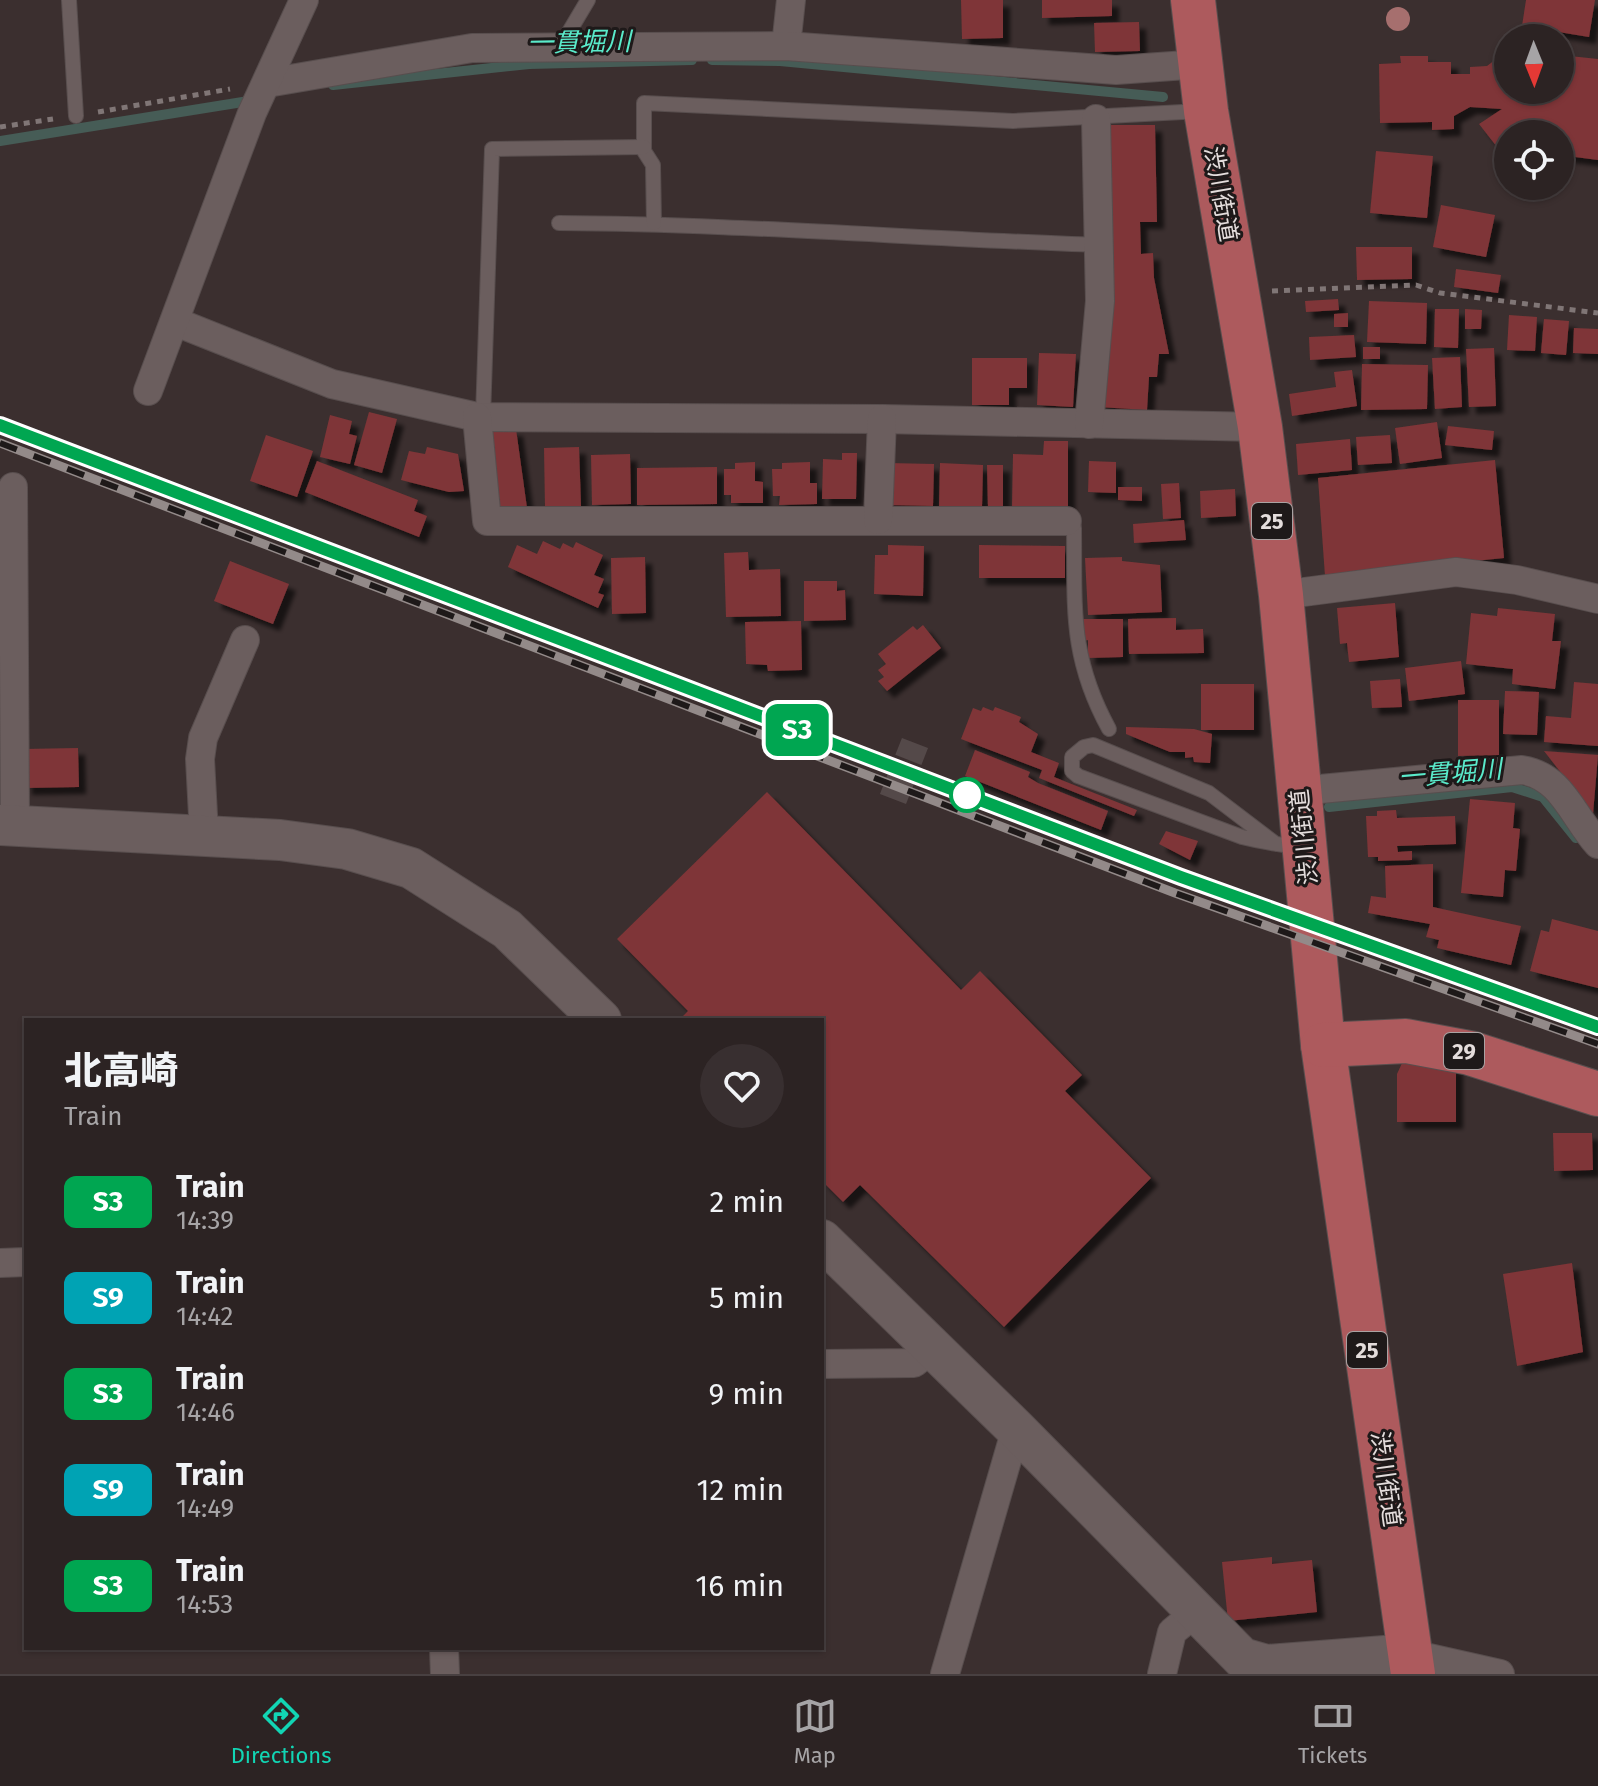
<!DOCTYPE html>
<html lang="en">
<head>
<meta charset="utf-8">
<style>
  :root { --surface:#2c2323; --page:#382f30; --text:#f1f3f6; --muted:#a6a4a6; --line:#484041; --accent:#12d5b4 }
  body { margin:0; font-family:"Fira Sans","Noto Sans JP",sans-serif; background:var(--page); color:var(--text); height:100vh; display:flex; flex-direction:column; font-size:30px; white-space:nowrap }
  * { box-sizing:border-box; margin:0 }
  p { font-size:26px; color:var(--muted) }
  .icon { flex:none; width:44px; height:44px; fill:none; stroke:currentColor; stroke-width:2; stroke-linecap:round; stroke-linejoin:round }
  .map { position:relative; flex:1; overflow:hidden }
  .sheet { position:absolute; left:24px; top:1018px; width:800px; height:632px; display:flex; flex-direction:column; background:var(--surface); border-radius:0px; box-shadow:0 2px 6px #0004,0 0 0 2px var(--line) }
  .sheet>* { flex:none }
  .badge { padding:0 16px; border-radius:12px; font-size:28px; line-height:52px }
  .needle { width:52px; rotate:179deg }
  .tools { position:absolute; left:1494px; top:24px; display:grid; gap:16px }
  .tools a { display:grid; place-items:center; width:80px; height:80px; border-radius:50%; background:var(--surface); box-shadow:0 2px 6px #0004,0 0 0 2px var(--line); font-size:40px }
  .map>.badge { position:absolute; translate:-50% -50%; box-shadow:0 0 0 4px #fff }
  .round { display:grid; place-items:center; flex:none; width:84px; height:84px; border-radius:42px; background:var(--page) }
  .head { display:flex; align-items:center; justify-content:space-between; height:136px; padding:0 40px }
  h1 { font-size:38px; font-weight:800; line-height:60px }
  ul { padding:0; list-style:none }
  li { display:flex; align-items:center; gap:24px; height:96px; padding:0 40px }
  li div { flex:1 }
  li b { display:block; font-size:30px }
  li em { font-style:normal }
  li .badge { min-width:88px; font-weight:700; text-align:center }
  .tabs { display:flex; justify-content:space-around; align-items:center; height:112px; border-top:2px solid var(--line); background:var(--surface); font-size:22px; color:var(--muted) }
  .tabs a { display:grid; justify-items:center; gap:4px }
  .tabs .on { color:var(--accent) }
  .map>svg:first-child { display:block }
  .lines { fill:none; stroke-linecap:round; stroke-linejoin:round }
  .stream { stroke:#465c56; stroke-width:10 }
  .building { fill:#7f3537; filter:url(#shadow) }
  .street-tunnel { stroke:#544949; stroke-width:28; stroke-dasharray:28 14; stroke-linecap:butt }
  .lane-casing { stroke:#584e4e; stroke-width:16 }
  .street-casing { stroke:#584e4e; stroke-width:30 }
  .secondary-casing { stroke:#584e4e; stroke-width:42 }
  .primary-casing { stroke:#584e4e; stroke-width:46 }
  .path { stroke:#807676; stroke-width:5; stroke-dasharray:6 6; stroke-linecap:butt }
  .lane { stroke:#6b5e5e; stroke-width:14 }
  .street { stroke:#6b5e5e; stroke-width:28 }
  .secondary { stroke:#6b5e5e; stroke-width:40 }
  .primary { stroke:#ad5a5d; stroke-width:44 }
  .rail-casing { stroke:#938a89; stroke-width:9 }
  .rail { stroke:#1e1919; stroke-width:6; stroke-dasharray:18; stroke-linecap:butt }
  .tree { fill:#a66f6e }
  .line-casing { stroke:#fff; stroke-width:18 }
  .line { stroke:#00a651; stroke-width:12 }
  .stop-dot { fill:#fff; stroke:#00a651; stroke-width:4 }
  .labels { text-anchor:middle; stroke-width:6; stroke-linejoin:round; paint-order:stroke }
  .shield { fill:#1e1919; stroke:#a9a2a2; stroke-width:2 }
  .shield-label { font-size:22px; font-weight:bold; fill:#e4dddc }
  .street-label { font-size:24px; fill:#e4dddc; stroke:#1e1919 }
  .water-label { font-size:26px; font-style:italic; fill:#5aebcb; stroke:#1e1919 }
</style>
</head>
<body>
<div class="map">
<svg width="1598" height="1674" viewBox="0 0 1598 1674">
  <defs>
    <filter id="shadow"><feDropShadow dx="7" dy="7" stdDeviation="2" flood-color="#0009"/></filter>
  </defs>
  <rect width="100%" height="100%" fill="#3b2f2f"/>
  <g class="lines">
    <g class="stream">
      <path d="M712 60 780 61 1163 97"/>
      <path d="M333 85 529 64 692 60"/>
      <path d="M0 141 255 100"/>
      <path d="M1329 807 1512 787 1543 797 1576 838"/>
    </g>
  </g>
  <g class="building">
    <path d="M961 0H1003V38L962 39Z"/>
    <path d="M1042 0H1112V16L1042 18Z"/>
    <path d="M1526 0H1595L1589 37 1522 26Z"/>
    <path d="M1139 22 1140 51 1095 52 1094 23Z"/>
    <path d="M1508 50V90H1560V55L1598 59V160L1560 155V134H1508V148L1497 147 1479 124 1502 109 1470 107 1454 116V129L1432 130V122L1380 123 1379 64 1401 63 1400 56H1428V62H1451V74H1470V67L1487 66Z"/>
    <path d="M1104 125H1155L1157 222H1140L1141 254 1153 253 1154 278 1169 354H1159L1157 377H1149L1147 410 1098 407Z"/>
    <path d="M1376 151 1433 156 1427 218 1370 213Z"/>
    <path d="M1441 205 1495 215 1486 257 1433 247Z"/>
    <path d="M1356 247H1412V279L1357 280Z"/>
    <path d="M1456 269 1501 275 1498 293 1454 287Z"/>
    <path d="M1338 299 1339 310 1306 312 1305 301Z"/>
    <path d="M1369 301 1427 303 1426 344 1367 342Z"/>
    <path d="M1435 309H1459L1458 348 1434 347Z"/>
    <path d="M1465 309 1482 310 1481 329H1465Z"/>
    <path d="M1348 313V327H1334V314Z"/>
    <path d="M1509 315 1537 317 1535 351 1507 350Z"/>
    <path d="M1544 319 1569 321 1566 355 1541 353Z"/>
    <path d="M1574 328 1598 329V354L1573 353Z"/>
    <path d="M1354 335 1356 357 1310 360 1309 337Z"/>
    <rect x="1363" y="347" width="17" height="12"/>
    <path d="M1494 348 1496 406 1469 407 1466 349Z"/>
    <path d="M1039 353 1076 354 1073 407 1037 405Z"/>
    <path d="M1460 357 1462 407 1435 409 1432 358Z"/>
    <path d="M972 358H1027V388H1009V405H972Z"/>
    <path d="M1362 364 1428 365 1427 409 1361 410Z"/>
    <path d="M1352 370 1357 406 1292 416 1289 394 1336 387 1334 372Z"/>
    <path d="M369 412 397 419 382 473 354 465Z"/>
    <path d="M330 415 352 421 349 434 357 436 350 464 320 457Z"/>
    <path d="M1437 422 1442 458 1400 464 1395 428Z"/>
    <path d="M1448 426 1494 431 1492 450 1445 445Z"/>
    <path d="M516 429 527 508 493 512 491 431Z"/>
    <path d="M266 435 313 451 297 497 250 481Z"/>
    <path d="M1390 435 1392 463 1358 465 1356 437Z"/>
    <path d="M1350 439 1352 470 1298 475 1296 444Z"/>
    <path d="M1044 441H1068V509L1012 508 1013 454 1043 455Z"/>
    <path d="M427 447 458 454 464 491 449 492 401 480 409 451 425 454Z"/>
    <path d="M579 447 581 506 545 508 544 448Z"/>
    <path d="M842 453H857L856 499H822L823 459 842 460Z"/>
    <path d="M630 454 631 504 592 505 591 455Z"/>
    <path d="M1495 460 1504 558 1325 576 1318 478Z"/>
    <path d="M317 461 418 500 414 511 427 516 419 537 305 492Z"/>
    <path d="M1089 461 1116 462V493L1088 492Z"/>
    <path d="M755 462V481L763 482V503H731V495H724V469H735V463Z"/>
    <path d="M810 462V483H817V504L779 505 780 496H773L772 469H782V463Z"/>
    <path d="M888 463 934 464 933 506 887 505Z"/>
    <path d="M940 463 983 465 982 508 939 507Z"/>
    <path d="M987 465H1003V507H988Z"/>
    <path d="M717 467V504L637 505V468Z"/>
    <path d="M1179 483 1181 518 1163 519 1161 484Z"/>
    <path d="M1118 487H1142V501L1118 500Z"/>
    <path d="M1235 489 1236 516 1201 518 1200 491Z"/>
    <path d="M1184 520 1186 540 1134 543 1133 524Z"/>
    <path d="M543 541 560 549 563 543 573 548 576 542 603 555 594 575 604 579 598 593 604 595 598 608 508 567 517 545 537 554Z"/>
    <path d="M888 545 924 546 923 596 874 594 875 555H888Z"/>
    <path d="M979 545 1065 546V578H979Z"/>
    <path d="M748 552 749 570 780 569 781 616 726 617 724 553Z"/>
    <path d="M645 557 646 613 612 614 611 558Z"/>
    <path d="M1122 557V561L1160 565 1162 612 1088 615 1085 558Z"/>
    <path d="M230 561 289 584 273 624 214 601Z"/>
    <path d="M804 581H837V591L845 590 846 620 804 621Z"/>
    <path d="M1395 603 1399 657 1349 662 1347 643 1340 644 1337 608Z"/>
    <path d="M1498 608 1555 614 1552 641H1561L1555 689 1512 684 1513 669 1466 664 1471 613 1497 616Z"/>
    <path d="M1176 618V630L1203 629 1204 653 1129 654 1128 619Z"/>
    <path d="M1082 619H1123V657L1088 658V640L1082 641Z"/>
    <path d="M801 621 802 670 768 671 767 665 746 664 745 622Z"/>
    <path d="M923 625 941 648 887 691 878 681 884 677 878 670 886 664 878 654 913 626 917 630Z"/>
    <path d="M1461 661 1465 694 1409 701 1405 668Z"/>
    <path d="M1400 679 1402 707 1372 708 1370 681Z"/>
    <path d="M1574 682 1598 684V746L1544 742 1546 716 1571 718Z"/>
    <rect x="1201" y="684" width="53" height="46"/>
    <path d="M1505 691 1539 692 1537 735 1503 734Z"/>
    <path d="M1458 700H1499V755L1458 756Z"/>
    <path d="M983 707 993 711 995 707 1021 717 1019 722 1038 734 1031 752 1059 763 1054 777 1137 810 1134 816 1039 778 1042 770 961 739 973 708 981 711Z"/>
    <path d="M1126 727 1194 729 1212 734 1210 763 1194 762 1193 757 1185 758V752H1170L1126 734Z"/>
    <path d="M78 748 79 787 25 788 24 749Z"/>
    <path d="M975 750 1030 772 1028 777 1038 783 1108 811 1101 830 965 776Z"/>
    <path d="M1544 751 1598 755 1593 814Z"/>
    <path d="M767 792 961 990 980 971 1082 1075 1065 1091 1151 1178 1004 1327 860 1185 843 1202 822 1181V1020H679L688 1011 617 939Z"/>
    <path d="M1470 799 1515 803 1513 828 1520 829 1516 871 1505 870 1503 897 1461 893Z"/>
    <path d="M1396 810 1397 818 1455 816 1456 844 1397 846 1398 852 1412 851V860L1378 861V857H1368L1366 816H1377V811Z"/>
    <path d="M1166 831 1198 841 1190 860 1159 844Z"/>
    <path d="M1433 864V907L1521 926 1511 965 1437 948 1439 940 1426 937 1430 924 1368 913 1371 896 1386 898 1385 866Z"/>
    <path d="M1552 919 1598 931V988L1530 971 1541 930 1549 932Z"/>
    <path d="M1403 1061 1456 1066V1122H1397V1074Z"/>
    <path d="M1553 1133H1592L1593 1170 1554 1171Z"/>
    <path d="M1572 1263 1583 1352 1517 1366 1503 1274Z"/>
    <path d="M1272 1557V1564L1312 1560 1317 1612 1228 1621 1222 1562Z"/>
  </g>
  <g class="lines">
    <path class="street-tunnel" d="M893 799 915 743"/>
    <defs>
      <g id="lane">
        <path d="M69 0 76 116"/>
        <path d="M560 47 588 0"/>
        <path d="M559 223C739 224 919 239 1099 245"/>
        <path d="M654 223 653 165 644 151V103L1013 121 1202 111"/>
        <path d="M483 417 492 149 644 147"/>
        <path d="M1067 521 1074 528C1075 607 1069 656 1109 729"/>
        <path d="M1276 844 1209 793 1093 745 1084 747 1072 757V771L1078 776 1242 837C1262 842 1281 845 1301 847"/>
      </g>
      <g id="street">
        <path d="M786 46 791 0"/>
        <path d="M267 83 472 48 786 46 1116 70 1201 64"/>
        <path d="M176 322 332 384 477 417 882 419 1260 427"/>
        <path d="M148 391 252 113 304 0"/>
        <path d="M477 417 487 521H1067"/>
        <path d="M1089 424 1100 301 1096 119"/>
        <path d="M13 487 15 824"/>
        <path d="M878 520 882 419"/>
        <path d="M1281 595 1456 572 1517 580 1598 599"/>
        <path d="M1299 791 1522 770C1562 776 1573 817 1598 844"/>
        <path d="M204 834 200 759 203 738 245 640"/>
        <path d="M0 1263 26 1262"/>
        <path d="M822 1364 914 1363 932 1349"/>
        <path d="M444 1648 445 1674"/>
        <path d="M1411 1654 1500 1674"/>
        <path d="M945 1674 1016 1429"/>
        <path d="M1162 1674 1172 1632 1195 1613"/>
      </g>
      <g id="secondary">
        <path d="M0 825 280 840 347 849 411 868 507 929 601 1020"/>
        <path d="M822 1240 1016 1429 1242 1658 1266 1665 1411 1654"/>
      </g>
      <g id="primary">
        <path d="M1193 0 1206 111 1260 427 1281 595 1323 1045 1413 1674"/>
        <path d="M1323 1045 1406 1041 1470 1053 1598 1094"/>
      </g>
    </defs>
    <use href="#lane" class="lane-casing"/>
    <use href="#street" class="street-casing"/>
    <use href="#secondary" class="secondary-casing"/>
    <use href="#primary" class="primary-casing"/>
    <g class="path">
      <path d="M98 112 230 89"/>
      <path d="M0 127 53 119"/>
      <path d="M1272 291 1416 285 1440 293 1598 313"/>
    </g>
    <use href="#lane" class="lane"/>
    <use href="#street" class="street"/>
    <use href="#secondary" class="secondary"/>
    <use href="#primary" class="primary"/>
    <defs>
      <g id="rail">
        <path d="M0 425 1181 877 1598 1027"/>
        <path d="M0 443 1175 893 1598 1044"/>
      </g>
    </defs>
    <use href="#rail" class="rail-casing"/>
    <use href="#rail" class="rail"/>
  </g>
  <circle class="tree" cx="1398" cy="19" r="12"/>
  <g class="lines">
    <defs>
      <path id="line" d="M0 425 1181 877 1598 1027"/>
    </defs>
    <use href="#line" class="line-casing"/>
    <use href="#line" class="line"/>
  </g>
  <circle class="stop-dot" cx="967" cy="795" r="16"/>
  <g class="labels">
    <g class="shield">
      <rect x="1252" y="503" width="40" height="36" rx="6"/>
      <rect x="1444" y="1033" width="40" height="36" rx="6"/>
      <rect x="1347" y="1332" width="40" height="36" rx="6"/>
    </g>
    <g class="shield-label">
      <text x="1272" y="529">25</text>
      <text x="1464" y="1059">29</text>
      <text x="1367" y="1358">25</text>
    </g>
    <g class="street-label">
      <text transform="translate(1221 194) rotate(80)" y="8">渋川街道</text>
      <text transform="translate(1304 837) rotate(-96)" y="8">渋川街道</text>
      <text transform="translate(1386 1479) rotate(82)" y="8">渋川街道</text>
    </g>
    <g class="water-label">
      <text transform="translate(579 42) rotate(-1)" y="9">一貫堀川</text>
      <text transform="translate(1450 773) rotate(-5)" y="9">一貫堀川</text>
    </g>
  </g>
</svg>
<div class="tools">
<a><svg class="needle" viewBox="-14 -14 28 28"><path d="M0-13l5 13h-10z" fill="#e53935"/><path d="M0 13l5-13h-10z" fill="#a6a4a6"/></svg></a>
<a><svg class="icon" aria-label="locate" viewBox="0 0 24 24"><circle cx="12" cy="12" r="6"/><path d="M12 2v4M12 18v4M2 12h4M18 12h4"/></svg></a>
</div>
<b class="badge" style="left:797px;top:730px;background:#00a651;color:#fff">S3</b>
<section class="sheet">
<div class="head"><div><h1>北高崎</h1><p>Train</p></div><a class="round"><svg class="icon" aria-label="heart" viewBox="0 0 24 24"><path d="M12 20l-8-8c-3-5 5-10 8-4 3-6 11-1 8 4z"/></svg></a></div>
<ul>
<li><span class="badge" style="background:#00a651;color:#fff">S3</span><div><b>Train</b><p>14:39</p></div><em>2 min</em></li>
<li><span class="badge" style="background:#00a3b4;color:#fff">S9</span><div><b>Train</b><p>14:42</p></div><em>5 min</em></li>
<li><span class="badge" style="background:#00a651;color:#fff">S3</span><div><b>Train</b><p>14:46</p></div><em>9 min</em></li>
<li><span class="badge" style="background:#00a3b4;color:#fff">S9</span><div><b>Train</b><p>14:49</p></div><em>12 min</em></li>
<li><span class="badge" style="background:#00a651;color:#fff">S3</span><div><b>Train</b><p>14:53</p></div><em>16 min</em></li>
</ul>
</section>
</div>
<nav class="tabs">
<a class="on"><svg class="icon" aria-label="directions" viewBox="0 0 24 24"><path d="M12 3l9 9-9 9-9-9zM9 14v-3h6M13 9l2 2-2 2"/></svg>Directions</a>
<a><svg class="icon" aria-label="map" viewBox="0 0 24 24"><path d="M3 6l6-2 6 2 6-2v14l-6 2-6-2-6 2zM9 4v14M15 6v14"/></svg>Map</a>
<a><svg class="icon" aria-label="tickets" viewBox="0 0 24 24"><path d="M3 7h18v10H3zM15 7v10"/></svg>Tickets</a>
</nav>
</body>
</html>
